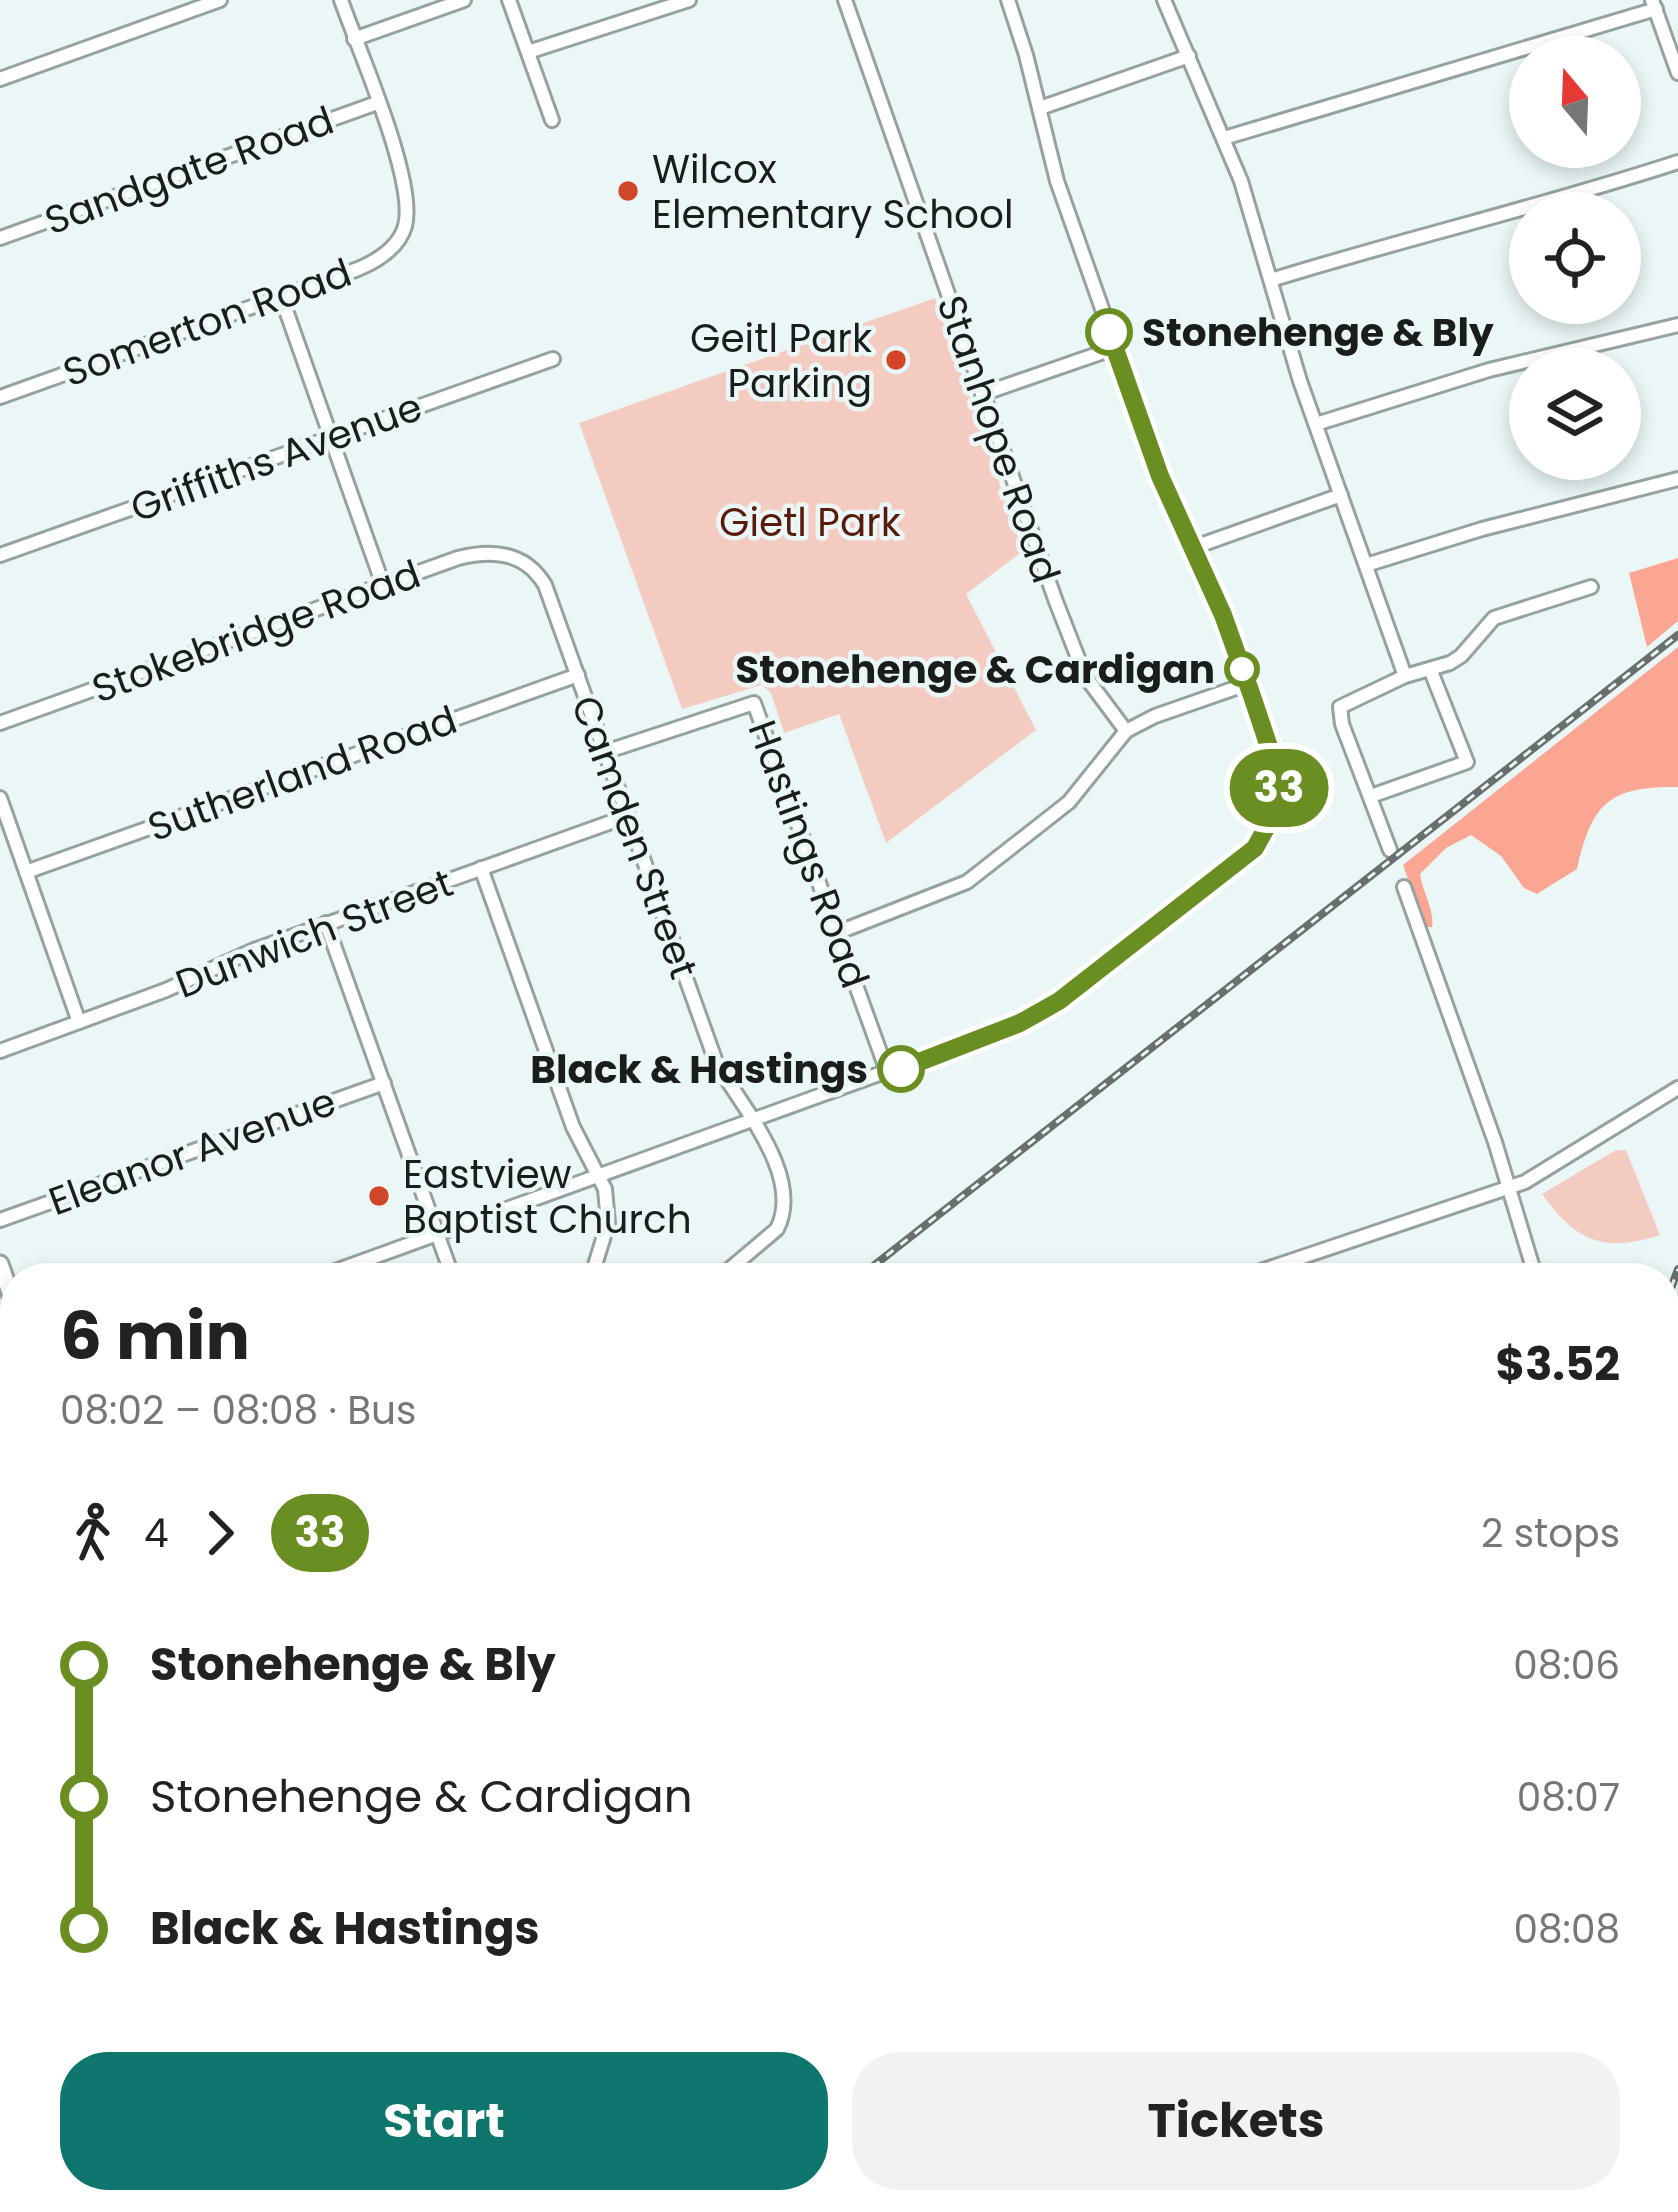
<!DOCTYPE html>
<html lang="en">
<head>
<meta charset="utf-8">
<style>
  :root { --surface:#fff; --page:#f2f2f2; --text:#222; --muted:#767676; --accent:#0f766e }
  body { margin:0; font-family:Poppins,sans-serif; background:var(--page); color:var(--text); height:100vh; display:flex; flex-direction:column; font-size:45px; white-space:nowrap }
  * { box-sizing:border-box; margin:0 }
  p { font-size:39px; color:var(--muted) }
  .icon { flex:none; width:66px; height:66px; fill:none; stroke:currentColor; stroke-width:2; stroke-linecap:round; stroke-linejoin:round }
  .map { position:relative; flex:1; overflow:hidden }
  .drawer { position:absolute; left:0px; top:1263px; width:1680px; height:951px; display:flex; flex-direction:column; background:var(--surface); border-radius:48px 48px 0 0; box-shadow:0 6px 18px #0003 }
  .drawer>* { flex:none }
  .badge { padding:0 24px; border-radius:39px; font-size:42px; line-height:78px }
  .needle { width:78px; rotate:341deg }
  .tools { position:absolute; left:1509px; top:36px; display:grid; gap:24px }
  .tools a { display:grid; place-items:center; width:132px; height:132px; border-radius:50%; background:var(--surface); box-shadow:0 6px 18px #0003; font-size:60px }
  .map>.badge { position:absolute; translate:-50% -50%; box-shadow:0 0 0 6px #fff }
  .legs { display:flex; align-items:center; gap:18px; height:132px; padding:0 60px; font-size:39px }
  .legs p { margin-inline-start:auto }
  .head { display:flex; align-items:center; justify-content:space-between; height:204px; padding:0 60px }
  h1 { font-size:66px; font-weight:700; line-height:90px }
  .action { display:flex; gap:24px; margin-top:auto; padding:24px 60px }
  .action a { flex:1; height:138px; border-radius:48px; background:var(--accent); color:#fff; font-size:48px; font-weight:700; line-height:138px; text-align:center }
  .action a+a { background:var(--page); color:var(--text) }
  ul { padding:0 60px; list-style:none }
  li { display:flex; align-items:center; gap:42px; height:132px; font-size:45px }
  li i { display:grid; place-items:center; width:18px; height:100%; margin:0 15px; background:currentColor }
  li i::after { content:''; width:30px; height:30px; margin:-15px; border:9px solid; border-radius:50%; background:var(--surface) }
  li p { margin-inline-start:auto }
  li:first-child i { background:linear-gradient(#0000 50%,currentColor 0) }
  li:last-child i { background:linear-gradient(currentColor 50%,#0000 0) }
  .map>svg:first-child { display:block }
  .green { fill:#f4cbc1 }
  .forest { fill:#faa692 }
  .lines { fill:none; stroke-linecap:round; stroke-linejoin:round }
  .minor-casing { stroke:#96a2a1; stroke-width:18 }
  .tertiary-casing { stroke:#96a2a1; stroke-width:21 }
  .minor { stroke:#fff; stroke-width:12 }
  .tertiary { stroke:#fff; stroke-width:15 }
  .rail-casing { stroke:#686f6f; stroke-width:8 }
  .rail { stroke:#ebf7f7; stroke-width:3; stroke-dasharray:9; stroke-linecap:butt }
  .line-1-casing { stroke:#fff; stroke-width:27 }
  .line-1 { stroke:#6b8e23; stroke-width:18 }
  .poi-dot { fill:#d04628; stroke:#ebf7f7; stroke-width:4.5 }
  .stop-1-dot { fill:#fff; stroke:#6b8e23; stroke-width:6 }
  .labels { text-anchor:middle; stroke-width:9; stroke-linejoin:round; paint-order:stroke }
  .poi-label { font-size:39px; fill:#191d1d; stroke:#ebf7f7; text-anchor:start }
  .street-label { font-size:39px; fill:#191d1d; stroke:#ebf7f7 }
  .stop-label { font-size:39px; font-weight:bold; fill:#191d1d; stroke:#ebf7f7; text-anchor:end }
  .park-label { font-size:39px; fill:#591a0c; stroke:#ebf7f7 }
</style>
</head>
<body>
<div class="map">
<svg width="1678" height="2212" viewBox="0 0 1678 2212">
  <rect width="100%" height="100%" fill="#ebf7f7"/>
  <g class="green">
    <path d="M935 298 1023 551 966 594 1036 730 886 843 839 714 784 733 771 693 762 685 682 709 579 423Z"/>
    <path d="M1616 1150H1626L1660 1235C1604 1253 1576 1242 1542 1194Z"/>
  </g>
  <g class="forest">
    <path d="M1678 558V621L1647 647 1629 573Z"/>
    <path d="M1678 647V787C1608 786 1592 804 1577 869L1537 894 1524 888 1501 856 1471 835 1446 848 1420 874C1422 891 1435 911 1432 927H1425L1403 865Z"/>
  </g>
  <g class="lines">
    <defs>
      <g id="minor">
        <path d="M509 0 552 120"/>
        <path d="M845 0 1055 599 1085 676 1126 731"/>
        <path d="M1164 0 1241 181 1300 381 1405 676"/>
        <path d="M1652 0 1678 73"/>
        <path d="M354 39 464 0"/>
        <path d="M528 52 689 0"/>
        <path d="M0 79 220 0"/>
        <path d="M1040 108 1189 56"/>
        <path d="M1224 138 1656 9"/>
        <path d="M0 238 377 103"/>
        <path d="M1271 280C1406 238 1544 206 1678 162"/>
        <path d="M281 296 383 585"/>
        <path d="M982 394 1115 348"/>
        <path d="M0 397 358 269C377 261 399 247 405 226 417 181 358 49 341 0"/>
        <path d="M1316 424 1489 370 1678 325"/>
        <path d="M1192 548 1341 495"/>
        <path d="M0 555 553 359"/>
        <path d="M1366 565 1482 529 1678 479"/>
        <path d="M0 723 458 558C493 549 525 552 545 585L716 1062C741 1106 804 1176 777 1229L719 1278"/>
        <path d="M605 752 754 703 888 1074"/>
        <path d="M1371 796 1467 762 1430 669"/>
        <path d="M0 798 79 1022"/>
        <path d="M1390 850 1342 724 1340 707 1405 676 1450 663 1461 656 1494 618 1591 587"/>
        <path d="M481 868 573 1127 605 1189 608 1223 591 1278"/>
        <path d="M26 872 578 675"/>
        <path d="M1404 887 1495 1142 1536 1278"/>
        <path d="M326 923 453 1278"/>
        <path d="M839 932 967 882 1069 802 1126 731 1155 716 1247 684"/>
        <path d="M0 1051 166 990 254 950 628 816"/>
        <path d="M0 1220 384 1083"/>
        <path d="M316 1278 1020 1023 1059 1001 1255 848 1271 824 1279 795 1278 774 1223 615 1161 476 1057 181 1026 55 1008 0"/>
        <path d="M1240 1278 1525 1182 1678 1088"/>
        <path d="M0 1392 15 1386"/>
        <path d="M1678 1399V1429"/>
        <path d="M0 1655 15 1650"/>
        <path d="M0 1858 15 1853"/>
        <path d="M1665 1888 1672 1906 1665 1920"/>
        <path d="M0 2098 15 2092"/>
        <path d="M779 2199 784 2212"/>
        <path d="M1464 2199 1468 2212"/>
        <path d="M1615 2199 1619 2212"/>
        <path d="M182 2212 220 2199"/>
        <path d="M1199 2212 1218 2205"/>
        <path d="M1397 2212 1404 2199"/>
      </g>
      <g id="tertiary">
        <path d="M0 1264 15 1307"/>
        <path d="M1665 1886 1678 1881"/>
        <path d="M332 2199 337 2212"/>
        <path d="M682 2212 720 2199"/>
      </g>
    </defs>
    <use href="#minor" class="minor-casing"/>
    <use href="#tertiary" class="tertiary-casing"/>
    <use href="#minor" class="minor"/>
    <use href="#tertiary" class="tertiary"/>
    <defs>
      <g id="rail">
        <path d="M858 1278 1678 635"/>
        <path d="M1665 1305 1678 1269"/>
        <path d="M0 1950 15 1938"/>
        <path d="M1342 2212 1346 2199"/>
      </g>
    </defs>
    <use href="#rail" class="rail-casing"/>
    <use href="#rail" class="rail"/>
  </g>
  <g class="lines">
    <defs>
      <path id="line-1" d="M901 1069 1020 1023 1059 1001 1255 848 1276 810 1278 774 1252 696 1223 615 1160 476 1109 332"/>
    </defs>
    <use href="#line-1" class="line-1-casing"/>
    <use href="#line-1" class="line-1"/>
  </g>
  <g class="poi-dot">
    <circle cx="628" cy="191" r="12"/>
    <circle cx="896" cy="360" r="12"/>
    <circle cx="379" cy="1196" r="12"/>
  </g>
  <g class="stop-1-dot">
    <circle cx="1109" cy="332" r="21"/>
    <circle cx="1242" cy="669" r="15"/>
    <circle cx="901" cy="1069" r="21"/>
  </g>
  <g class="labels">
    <g class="poi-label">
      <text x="652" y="183">Wilcox<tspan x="652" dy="45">Elementary School</tspan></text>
      <text x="872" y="352" text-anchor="end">Geitl Park<tspan x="872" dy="45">Parking</tspan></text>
      <text x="403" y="1188">Eastview<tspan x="403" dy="45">Baptist Church</tspan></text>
    </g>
    <g class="street-label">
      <text transform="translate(189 170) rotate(-20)" y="14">Sandgate Road</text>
      <text transform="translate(207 322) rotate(-20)" y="14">Somerton Road</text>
      <text transform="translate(999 439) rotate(71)" y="14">Stanhope Road</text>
      <text transform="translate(276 457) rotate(-20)" y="14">Griffiths Avenue</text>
      <text transform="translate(256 631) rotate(-20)" y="14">Stokebridge Road</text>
      <text transform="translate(302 773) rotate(-20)" y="14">Sutherland Road</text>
      <text transform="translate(635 837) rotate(70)" y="14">Camden Street</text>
      <text transform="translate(809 854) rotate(70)" y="14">Hastings Road</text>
      <text transform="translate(314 933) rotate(-21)" y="14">Dunwich Street</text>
      <text transform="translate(192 1151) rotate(-20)" y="14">Eleanor Avenue</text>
    </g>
    <g class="stop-label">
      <text x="1142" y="346" text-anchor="start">Stonehenge &amp; Bly</text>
      <text x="1215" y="683">Stonehenge &amp; Cardigan</text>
      <text x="868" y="1083">Black &amp; Hastings</text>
    </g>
    <g class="park-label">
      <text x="810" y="536">Gietl Park</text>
    </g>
  </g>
</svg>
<div class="tools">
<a><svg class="needle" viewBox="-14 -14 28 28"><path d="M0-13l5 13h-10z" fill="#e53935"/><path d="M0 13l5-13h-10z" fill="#767676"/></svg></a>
<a><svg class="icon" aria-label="locate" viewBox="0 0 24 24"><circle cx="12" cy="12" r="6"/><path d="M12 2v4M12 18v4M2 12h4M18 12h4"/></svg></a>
<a><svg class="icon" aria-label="layers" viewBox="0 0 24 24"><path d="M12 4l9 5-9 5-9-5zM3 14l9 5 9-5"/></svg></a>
</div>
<b class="badge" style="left:1279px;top:788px;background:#6b8e23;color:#fff">33</b>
<section class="drawer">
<div class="head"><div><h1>6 min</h1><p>08:02 – 08:08 · Bus</p></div><b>$3.52</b></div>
<div class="legs"><svg class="icon" aria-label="walk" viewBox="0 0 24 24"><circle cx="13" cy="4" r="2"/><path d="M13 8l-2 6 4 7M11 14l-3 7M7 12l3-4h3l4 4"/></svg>4<svg class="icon" aria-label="forward" viewBox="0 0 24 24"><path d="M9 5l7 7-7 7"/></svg><b class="badge" style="background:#6b8e23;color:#fff">33</b><p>2 stops</p></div>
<ul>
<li><i style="color:#6b8e23"></i><b>Stonehenge &amp; Bly</b><p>08:06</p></li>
<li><i style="color:#6b8e23"></i><span>Stonehenge &amp; Cardigan</span><p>08:07</p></li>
<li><i style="color:#6b8e23"></i><b>Black &amp; Hastings</b><p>08:08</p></li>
</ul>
<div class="action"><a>Start</a><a>Tickets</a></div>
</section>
</div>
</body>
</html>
